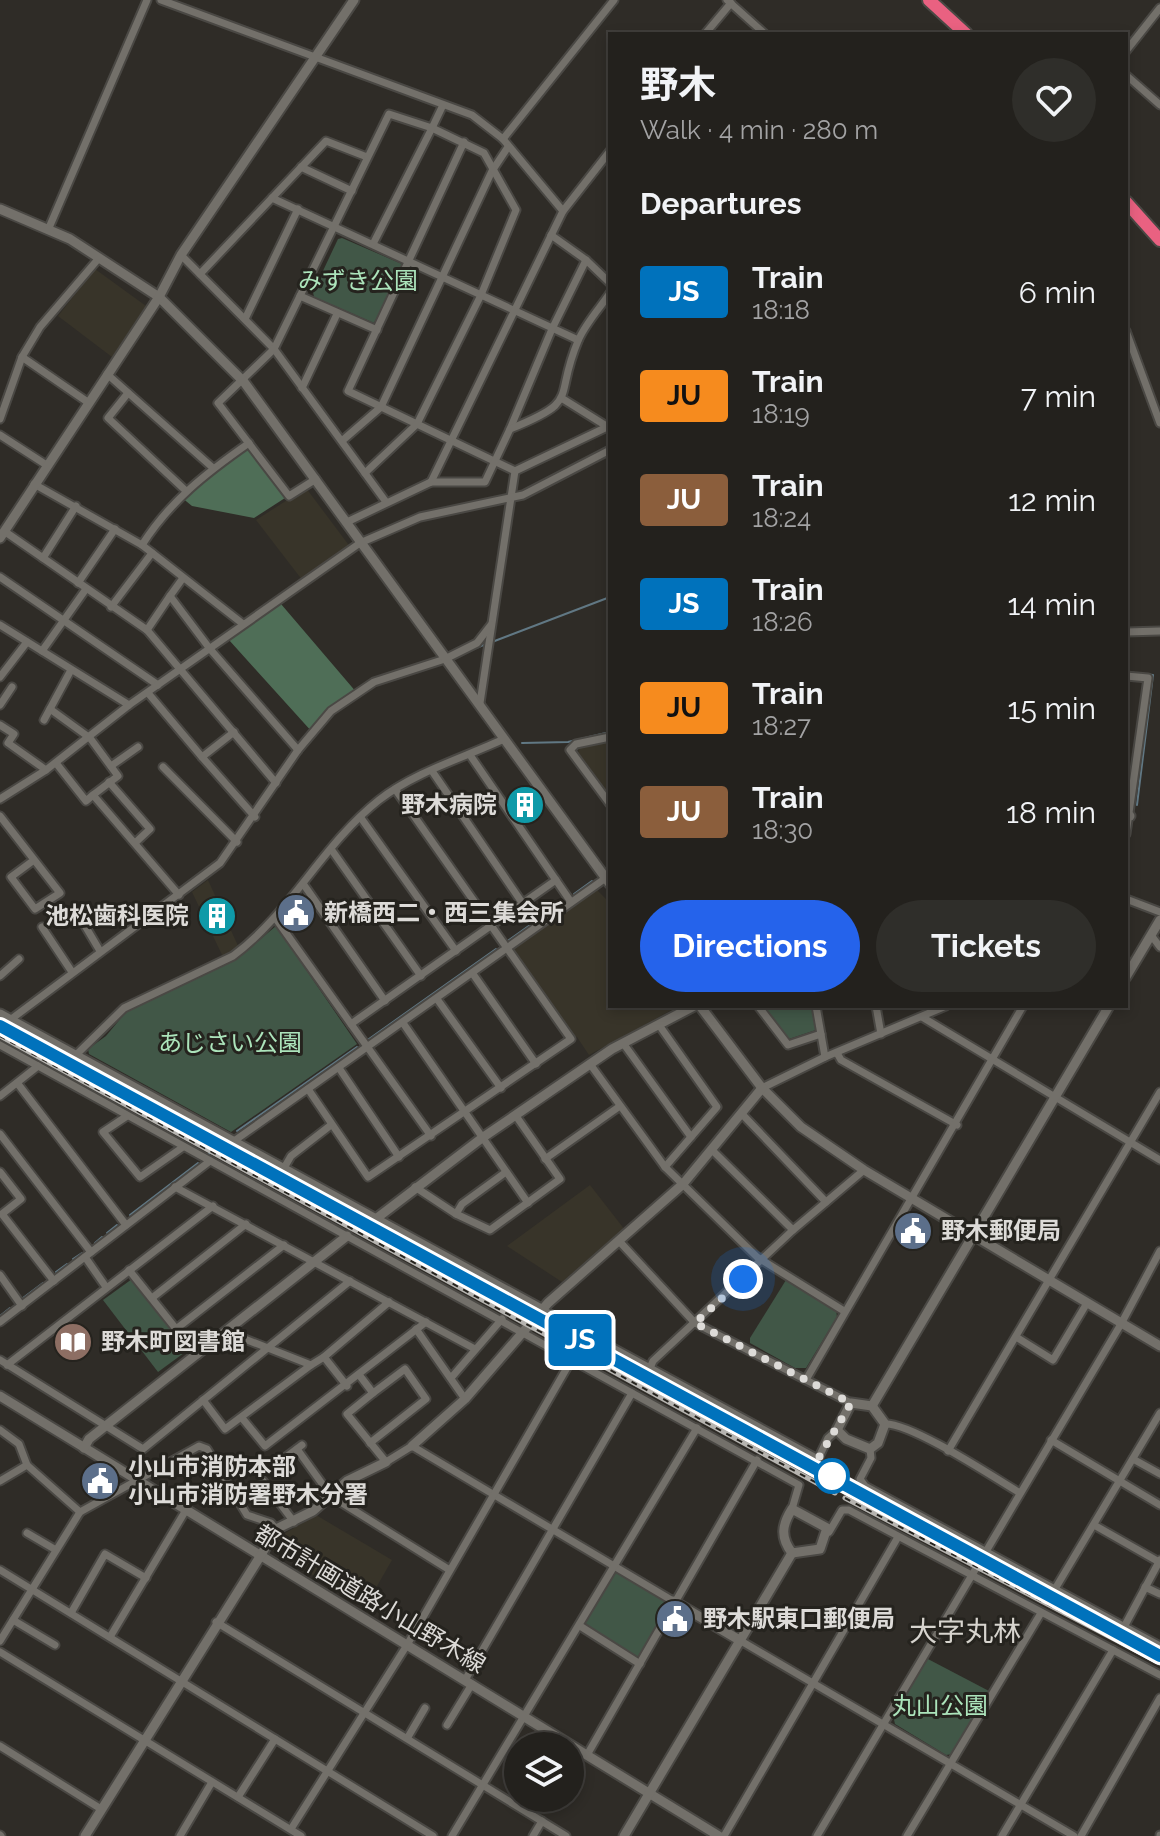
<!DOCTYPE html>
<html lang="en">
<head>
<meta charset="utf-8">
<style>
  :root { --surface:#23211d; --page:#2f2e2a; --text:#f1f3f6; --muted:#a3a3a4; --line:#403e3b; --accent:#2563eb }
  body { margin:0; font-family:Raleway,"Noto Sans JP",sans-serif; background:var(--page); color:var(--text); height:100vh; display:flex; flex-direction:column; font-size:30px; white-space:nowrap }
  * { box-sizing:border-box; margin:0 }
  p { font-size:26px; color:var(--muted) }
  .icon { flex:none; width:44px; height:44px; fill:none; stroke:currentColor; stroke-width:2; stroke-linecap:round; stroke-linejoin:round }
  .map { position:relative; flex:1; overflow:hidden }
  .side { position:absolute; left:608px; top:32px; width:520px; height:976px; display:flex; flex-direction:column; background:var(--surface); border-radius:0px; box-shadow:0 4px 12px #0003,0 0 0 2px var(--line) }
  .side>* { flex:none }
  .badge { padding:0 16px; border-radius:6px; font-size:28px; line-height:52px }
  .buttons { position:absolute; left:504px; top:1732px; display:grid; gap:16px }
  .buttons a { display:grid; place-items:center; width:80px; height:80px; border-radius:50%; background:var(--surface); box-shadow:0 4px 12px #0003,0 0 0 2px var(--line); font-size:40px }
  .you { position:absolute; width:40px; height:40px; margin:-20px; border:6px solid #fff; border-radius:50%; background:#1a73e8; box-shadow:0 0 0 12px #1a73e833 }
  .map>.badge { position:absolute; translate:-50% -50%; box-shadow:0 0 0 4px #fff }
  h2 { padding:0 32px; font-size:30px; line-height:72px }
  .round { display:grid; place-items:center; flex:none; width:84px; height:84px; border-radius:42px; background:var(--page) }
  .headline { display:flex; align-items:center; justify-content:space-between; height:136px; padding:0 32px }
  h1 { font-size:38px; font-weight:700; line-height:60px }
  .button { display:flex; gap:16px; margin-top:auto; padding:16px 32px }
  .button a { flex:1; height:92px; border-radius:48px; background:var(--accent); color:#fff; font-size:32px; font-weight:700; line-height:92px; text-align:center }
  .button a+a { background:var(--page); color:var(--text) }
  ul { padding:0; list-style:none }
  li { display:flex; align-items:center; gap:24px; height:104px; padding:0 32px }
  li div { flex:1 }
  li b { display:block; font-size:30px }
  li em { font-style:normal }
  li .badge { min-width:88px; font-weight:700; text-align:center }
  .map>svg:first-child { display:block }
  .built { fill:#383429 }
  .green { fill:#415747 }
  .forest { fill:#4f6e57 }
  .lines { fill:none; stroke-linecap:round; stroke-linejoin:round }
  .stream { stroke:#617884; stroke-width:2 }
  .street-casing { stroke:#4a4844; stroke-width:11 }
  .secondary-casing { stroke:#4a4844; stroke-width:13 }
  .highway-casing { stroke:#4a4844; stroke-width:16 }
  .street { stroke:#73706a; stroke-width:7 }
  .secondary { stroke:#73706a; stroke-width:9 }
  .highway { stroke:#e96181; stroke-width:12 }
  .rail-casing { stroke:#b6b4b0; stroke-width:5 }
  .rail { stroke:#25231e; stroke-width:2; stroke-dasharray:6; stroke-linecap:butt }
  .line-casing { stroke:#fff; stroke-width:18 }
  .line { stroke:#0072bc; stroke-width:12 }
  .walk { stroke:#dddbd8; stroke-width:8; stroke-dasharray:0 14.4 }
  .stop-dot { fill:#fff; stroke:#0072bc; stroke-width:4 }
  .labels { text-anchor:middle; stroke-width:6; stroke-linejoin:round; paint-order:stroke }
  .park-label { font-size:24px; fill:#ace4bb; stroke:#25231e }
  .poi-label { font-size:24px; font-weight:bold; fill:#dddbd8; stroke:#25231e; text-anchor:start }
  .street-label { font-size:24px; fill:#dddbd8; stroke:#25231e }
  .quarter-label { font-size:28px; fill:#d7d4ce; stroke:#25231e }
</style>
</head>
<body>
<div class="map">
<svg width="1160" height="1836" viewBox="0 0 1160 1836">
  <rect width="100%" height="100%" fill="#2f2c27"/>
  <g class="built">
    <path d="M95 269 146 306 112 357 58 316Z"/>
    <path d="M306 488 351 548 303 581 256 520Z"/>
    <path d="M610 741V799L577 755 580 747Z"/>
    <path d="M208 880 239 948 223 957 192 892Z"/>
    <path d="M597 890 610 903V1006H679L589 1055 577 1037 571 1036 514 953 515 946Z"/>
    <path d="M590 1185 625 1230 562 1282 507 1246Z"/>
    <path d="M316 1515 392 1560 365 1607 271 1549 272 1541Z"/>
  </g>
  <g class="green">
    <path d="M342 238 402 264 403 268 374 323 314 297 313 292 338 239Z"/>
    <path d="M276 926 357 1044 231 1132 89 1054 88 1049 106 1036 126 1012 244 953Z"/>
    <path d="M763 1006H812L816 1030 786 1040Z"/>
    <path d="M132 1279 188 1350 158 1372 103 1300Z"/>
    <path d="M786 1280 836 1309 837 1317 806 1368H795L750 1343V1338Z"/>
    <path d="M614 1566 672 1601 638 1660 581 1626Z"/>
    <path d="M926 1658 989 1691 953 1754 946 1755 895 1724 893 1715Z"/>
  </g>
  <g class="forest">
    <path d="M248 449 285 498 254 518 192 506 181 497Z"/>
    <path d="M281 604 357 693 334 706 313 733 229 640Z"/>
  </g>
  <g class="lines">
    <g class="stream">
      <path d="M492 642 610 597"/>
      <path d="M466 652 486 644"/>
      <path d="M1126 672 1153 675 1137 805"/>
      <path d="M522 743 568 742 610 732"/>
      <path d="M574 894 592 881"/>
      <path d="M509 940 561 903"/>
      <path d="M369 1039 496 949"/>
      <path d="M237 1131 357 1047"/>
      <path d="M208 1155 210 1153"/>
      <path d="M130 1215 198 1163"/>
      <path d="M107 1233 117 1225"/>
      <path d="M95 1243 102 1237"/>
      <path d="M73 1259 82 1253"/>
      <path d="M56 1272 67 1264"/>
      <path d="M23 1298 43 1283"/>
      <path d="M0 1316 10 1308"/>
    </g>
    <defs>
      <g id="street">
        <path d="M161 0 472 115 503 139 563 211"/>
        <path d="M727 0 765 34"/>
        <path d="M705 34 731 3"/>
        <path d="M1126 51 1160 8"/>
        <path d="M1126 75 1160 105"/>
        <path d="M503 139 614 0"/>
        <path d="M464 142 348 391 515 471"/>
        <path d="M301 167 352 191"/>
        <path d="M272 198 578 340"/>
        <path d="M48 230 147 0"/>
        <path d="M551 235 586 260 610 283"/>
        <path d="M181 255 274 349 386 502"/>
        <path d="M200 274 326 141 367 157"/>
        <path d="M300 296 377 330"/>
        <path d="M245 319 298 209"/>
        <path d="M1126 331 1160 423"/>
        <path d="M107 374 213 468"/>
        <path d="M302 388 337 314"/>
        <path d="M128 393 108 418 185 490"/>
        <path d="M563 399 608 427"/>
        <path d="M89 403 22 357 40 327 99 258"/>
        <path d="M0 419 22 357"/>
        <path d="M510 429 552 329 586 260"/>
        <path d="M0 435 48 466"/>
        <path d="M343 440 381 407 492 171 508 147"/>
        <path d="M365 473 417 424 481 295 516 210 484 153 432 128 373 244"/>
        <path d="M316 479 289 496 218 403 274 349 389 114 432 128 443 105"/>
        <path d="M431 482 563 211 610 151"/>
        <path d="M34 484 142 545 243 624"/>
        <path d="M347 522 431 482H485L510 429C582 400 553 400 578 341 585 324 600 308 610 293"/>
        <path d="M4 531 147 630 276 783"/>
        <path d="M142 545C170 501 206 473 249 443"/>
        <path d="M43 558 76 506"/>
        <path d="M0 577 158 685"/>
        <path d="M78 583 115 529"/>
        <path d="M170 596 183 578"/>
        <path d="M111 607 152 553"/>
        <path d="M0 625 129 705"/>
        <path d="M147 630 170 596 210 649 298 750"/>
        <path d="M1126 632 1160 631"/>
        <path d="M42 651 86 589"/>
        <path d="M1126 676 1148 678 1126 834"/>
        <path d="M0 677 27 642"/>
        <path d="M148 693 202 757"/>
        <path d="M480 703 515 471 607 427"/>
        <path d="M0 705 12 687"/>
        <path d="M50 709 90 738 118 776 93 795 179 895"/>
        <path d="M44 720 71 670"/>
        <path d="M0 725 14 734 8 743 46 770"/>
        <path d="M234 732 202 757 255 817"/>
        <path d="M610 737 576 744 570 750 610 804"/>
        <path d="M470 755 571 902"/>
        <path d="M56 763 86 801 93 795"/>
        <path d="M111 766 138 747"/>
        <path d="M163 767 237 842"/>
        <path d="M432 771 523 904"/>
        <path d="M109 782 150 829 135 843"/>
        <path d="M0 799 46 770 129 705 360 543 420 517 523 495 610 450"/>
        <path d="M0 816 60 893 35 909 11 877 34 860"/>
        <path d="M361 818 456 951"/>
        <path d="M331 849 421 976"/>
        <path d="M304 885 385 1001"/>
        <path d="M1126 899 1160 912"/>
        <path d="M81 919 100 951"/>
        <path d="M276 919 431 1136"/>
        <path d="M42 927 72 972"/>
        <path d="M1151 935 1160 947"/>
        <path d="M473 974 536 1064"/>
        <path d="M0 976 19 959"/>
        <path d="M437 999 501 1088"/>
        <path d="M758 1006 788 1045 821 1034"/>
        <path d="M816 1006 825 1057"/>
        <path d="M876 1006 881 1034"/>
        <path d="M922 1017 1160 1160"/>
        <path d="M10 1020 220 863 298 750 331 711 374 682 445 659 477 643 491 625"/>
        <path d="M403 1023 528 1203"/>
        <path d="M351 1024 556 880"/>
        <path d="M659 1025 717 1107 665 1167"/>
        <path d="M623 1043 691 1137"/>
        <path d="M0 1045 799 1485 792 1509"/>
        <path d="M837 1053 841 1060 957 1125"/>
        <path d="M77 1054 124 1008 233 956C291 913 322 845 379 800 415 772 463 758 504 739"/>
        <path d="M590 1064 665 1167 757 1257 844 1311"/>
        <path d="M339 1068 399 1157"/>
        <path d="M18 1084 126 1225"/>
        <path d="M762 1088 825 1057 946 1006"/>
        <path d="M308 1089 368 1177 571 1039 395 789"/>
        <path d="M0 1096 38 1066"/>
        <path d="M742 1114 826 1202"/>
        <path d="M127 1116 103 1132 140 1177 183 1147"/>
        <path d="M0 1134 91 1252"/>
        <path d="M234 1141 610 875"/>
        <path d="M713 1151 793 1230"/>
        <path d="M545 1159 620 1106"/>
        <path d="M284 1168 291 1156 331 1125"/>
        <path d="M0 1172 21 1199 2 1214 54 1281"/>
        <path d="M175 1187 475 1349"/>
        <path d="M415 1187 456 1214 490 1230 560 1179 516 1116"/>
        <path d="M456 1214 462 1204 506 1172"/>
        <path d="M619 1241 695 1323 851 1403"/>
        <path d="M85 1257 106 1287"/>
        <path d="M129 1270 197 1355"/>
        <path d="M0 1275 22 1306"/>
        <path d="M152 1298 246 1224"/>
        <path d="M543 1310 818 1459 828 1438 837 1430"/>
        <path d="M0 1322 210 1161"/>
        <path d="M176 1329 284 1245"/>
        <path d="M416 1329 465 1399"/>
        <path d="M227 1332 311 1365 324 1357 347 1386"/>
        <path d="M1016 1337 1053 1360 1087 1303"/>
        <path d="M324 1357 389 1302"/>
        <path d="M0 1360 143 1449 350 1281"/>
        <path d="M7 1365 213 1206"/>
        <path d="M650 1368 653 1361 793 1230 864 1170"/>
        <path d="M360 1376 373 1393 347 1414 386 1462 412 1446 673 1601"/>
        <path d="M451 1378 502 1319"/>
        <path d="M807 1378 1023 1006"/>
        <path d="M203 1400 225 1429 311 1365"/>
        <path d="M242 1418 265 1446 426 1322"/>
        <path d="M885 1424C912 1423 993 1477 1020 1493"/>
        <path d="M0 1430 19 1444 27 1465 80 1512"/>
        <path d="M1051 1440 1160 1505"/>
        <path d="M370 1443 426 1399 405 1369 373 1393"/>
        <path d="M297 1449 331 1496 448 1569"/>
        <path d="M870 1449 871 1458 860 1479 865 1486 1160 1646"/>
        <path d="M948 1451 1160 1092"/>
        <path d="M286 1457 302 1445"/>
        <path d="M1133 1459 1160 1474"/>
        <path d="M0 1481 27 1465"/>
        <path d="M263 1481 294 1522"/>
        <path d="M1094 1525 1159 1562"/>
        <path d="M829 1532 842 1510H849L1160 1675"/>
        <path d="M27 1533 56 1550"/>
        <path d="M0 1570 433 1836"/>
        <path d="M1145 1587 1160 1594"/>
        <path d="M1055 1589 1160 1413"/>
        <path d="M71 1613 105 1554 146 1578"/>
        <path d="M13 1620 55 1645"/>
        <path d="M216 1622 566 1836"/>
        <path d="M580 1626 640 1664"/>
        <path d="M1124 1627 1160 1560"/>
        <path d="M110 1637 186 1510"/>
        <path d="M0 1641 80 1512 199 1446 207 1449 247 1515 271 1523 276 1529"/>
        <path d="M741 1641 1074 1836"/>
        <path d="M0 1652 301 1836"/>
        <path d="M465 1680 632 1393"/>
        <path d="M447 1725 472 1684"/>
        <path d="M408 1737 425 1708"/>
        <path d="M0 1746 101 1809"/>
        <path d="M587 1755 757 1460"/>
        <path d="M238 1797 275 1739"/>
        <path d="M291 1829 407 1645 572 1359"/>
        <path d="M0 1835 1 1836"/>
        <path d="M180 1836 212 1782"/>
        <path d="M452 1836 697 1428"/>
        <path d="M533 1836 542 1821"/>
        <path d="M724 1836 898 1537"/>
        <path d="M817 1836 1121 1324 1160 1251"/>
        <path d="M907 1836 1041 1613"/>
        <path d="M1002 1836 1113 1650"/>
        <path d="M1081 1836 1160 1698"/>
        <path d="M1160 1836V1835"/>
      </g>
      <g id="secondary">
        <path d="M0 209 70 239 159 297 244 382 610 884"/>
        <path d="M0 538 159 297 181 255 354 0"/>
        <path d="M1126 816H1130"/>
        <path d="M1126 977 1160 920"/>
        <path d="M700 1006 762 1088 801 1127 864 1170 1160 1346"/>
        <path d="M0 1014 543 1310"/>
        <path d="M377 1218 482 1138 612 1049 694 1006"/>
        <path d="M0 1396 719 1836"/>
        <path d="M851 1403 872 1406 885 1424 878 1443 870 1449 846 1439 837 1430Z"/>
        <path d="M872 1406 1109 1006"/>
        <path d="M412 1446 465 1399 548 1303 683 1184 762 1088"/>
        <path d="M84 1448 89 1439 347 1236"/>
        <path d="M792 1509 827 1528 820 1549 792 1553C780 1537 782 1525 792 1509Z"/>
        <path d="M673 1601 741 1641"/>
        <path d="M85 1836 261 1555 276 1529 313 1511 347 1481 386 1462"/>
        <path d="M624 1836 792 1553"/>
      </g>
      <g id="highway">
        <path d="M929 0 966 34"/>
        <path d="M1126 202 1160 240"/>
      </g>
    </defs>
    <use href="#street" class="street-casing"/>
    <use href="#secondary" class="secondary-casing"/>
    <use href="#highway" class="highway-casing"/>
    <use href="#street" class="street"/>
    <use href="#secondary" class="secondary"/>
    <use href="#highway" class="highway"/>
    <defs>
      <g id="rail">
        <path d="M0 1036 835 1493"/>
        <path d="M665 1386 817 1469"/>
        <path d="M852 1486 971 1552"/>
        <path d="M845 1498 1160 1663"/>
      </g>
    </defs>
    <use href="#rail" class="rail-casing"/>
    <use href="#rail" class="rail"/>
  </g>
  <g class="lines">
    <defs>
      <path id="line" d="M0 1026 1160 1656"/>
    </defs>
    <use href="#line" class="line-casing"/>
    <use href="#line" class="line"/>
    <path class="walk" d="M743 1279 695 1323 851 1403 818 1459 832 1476"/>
  </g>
  <defs>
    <symbol id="building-disc" viewBox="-11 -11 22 22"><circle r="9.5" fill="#0f9aa8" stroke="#25231e"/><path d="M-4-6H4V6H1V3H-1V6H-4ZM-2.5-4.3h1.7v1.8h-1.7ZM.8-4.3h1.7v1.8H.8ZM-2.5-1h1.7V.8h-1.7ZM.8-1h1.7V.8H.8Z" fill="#fff"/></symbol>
    <symbol id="civic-disc" viewBox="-11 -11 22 22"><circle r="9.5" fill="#5c6f8a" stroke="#25231e"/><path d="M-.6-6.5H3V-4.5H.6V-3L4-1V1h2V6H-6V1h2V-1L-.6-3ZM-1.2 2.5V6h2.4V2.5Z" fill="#fff"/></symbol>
    <symbol id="library-disc" viewBox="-11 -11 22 22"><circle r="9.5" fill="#8d6e63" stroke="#25231e"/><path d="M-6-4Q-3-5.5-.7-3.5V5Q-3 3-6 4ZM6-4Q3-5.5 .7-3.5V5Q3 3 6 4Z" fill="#fff"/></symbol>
  </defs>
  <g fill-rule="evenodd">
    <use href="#building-disc" x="503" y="783" width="44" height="44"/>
    <use href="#civic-disc" x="274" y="891" width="44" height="44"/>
    <use href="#building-disc" x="195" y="894" width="44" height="44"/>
    <use href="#civic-disc" x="891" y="1209" width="44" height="44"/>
    <use href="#library-disc" x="51" y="1320" width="44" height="44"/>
    <use href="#civic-disc" x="78" y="1459" width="44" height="44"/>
    <use href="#civic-disc" x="653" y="1597" width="44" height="44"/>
  </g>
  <circle class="stop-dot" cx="832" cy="1476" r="16"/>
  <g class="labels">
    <g class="park-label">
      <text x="358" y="289">みずき公園</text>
      <text x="230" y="1051">あじさい公園</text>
      <text x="940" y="1714">丸山公園</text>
    </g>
    <g class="poi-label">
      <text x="497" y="813" text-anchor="end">野木病院</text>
      <text x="324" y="921">新橋西二・西三集会所</text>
      <text x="189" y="924" text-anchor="end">池松歯科医院</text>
      <text x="941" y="1239">野木郵便局</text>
      <text x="101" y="1350">野木町図書館</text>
      <text x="128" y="1475">小山市消防本部<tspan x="128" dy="28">小山市消防署野木分署</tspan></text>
      <text x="703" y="1627">野木駅東口郵便局</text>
    </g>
    <g class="street-label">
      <text transform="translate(370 1599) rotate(31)" y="8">都市計画道路小山野木線</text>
    </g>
    <g class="quarter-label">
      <text x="965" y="1641">大字丸林</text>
    </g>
  </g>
</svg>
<div class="buttons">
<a><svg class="icon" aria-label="layers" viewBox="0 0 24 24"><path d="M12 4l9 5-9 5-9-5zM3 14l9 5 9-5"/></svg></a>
</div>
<div class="you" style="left:743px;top:1279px"></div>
<b class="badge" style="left:580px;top:1340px;background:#0072bc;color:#fff">JS</b>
<section class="side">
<div class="headline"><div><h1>野木</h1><p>Walk · 4 min · 280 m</p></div><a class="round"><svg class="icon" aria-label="heart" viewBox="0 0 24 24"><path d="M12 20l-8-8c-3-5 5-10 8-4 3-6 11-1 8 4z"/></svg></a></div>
<h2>Departures</h2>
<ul>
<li><span class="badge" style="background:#0072bc;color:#fff">JS</span><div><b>Train</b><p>18:18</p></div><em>6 min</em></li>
<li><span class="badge" style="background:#f68b1e;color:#111">JU</span><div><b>Train</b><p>18:19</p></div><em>7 min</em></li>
<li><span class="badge" style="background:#8b5e3c;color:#fff">JU</span><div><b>Train</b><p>18:24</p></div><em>12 min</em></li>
<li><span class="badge" style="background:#0072bc;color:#fff">JS</span><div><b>Train</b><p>18:26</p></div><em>14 min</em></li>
<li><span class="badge" style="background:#f68b1e;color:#111">JU</span><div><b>Train</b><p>18:27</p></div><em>15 min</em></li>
<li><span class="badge" style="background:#8b5e3c;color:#fff">JU</span><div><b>Train</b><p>18:30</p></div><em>18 min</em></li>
</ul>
<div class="button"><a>Directions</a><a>Tickets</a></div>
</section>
</div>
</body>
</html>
